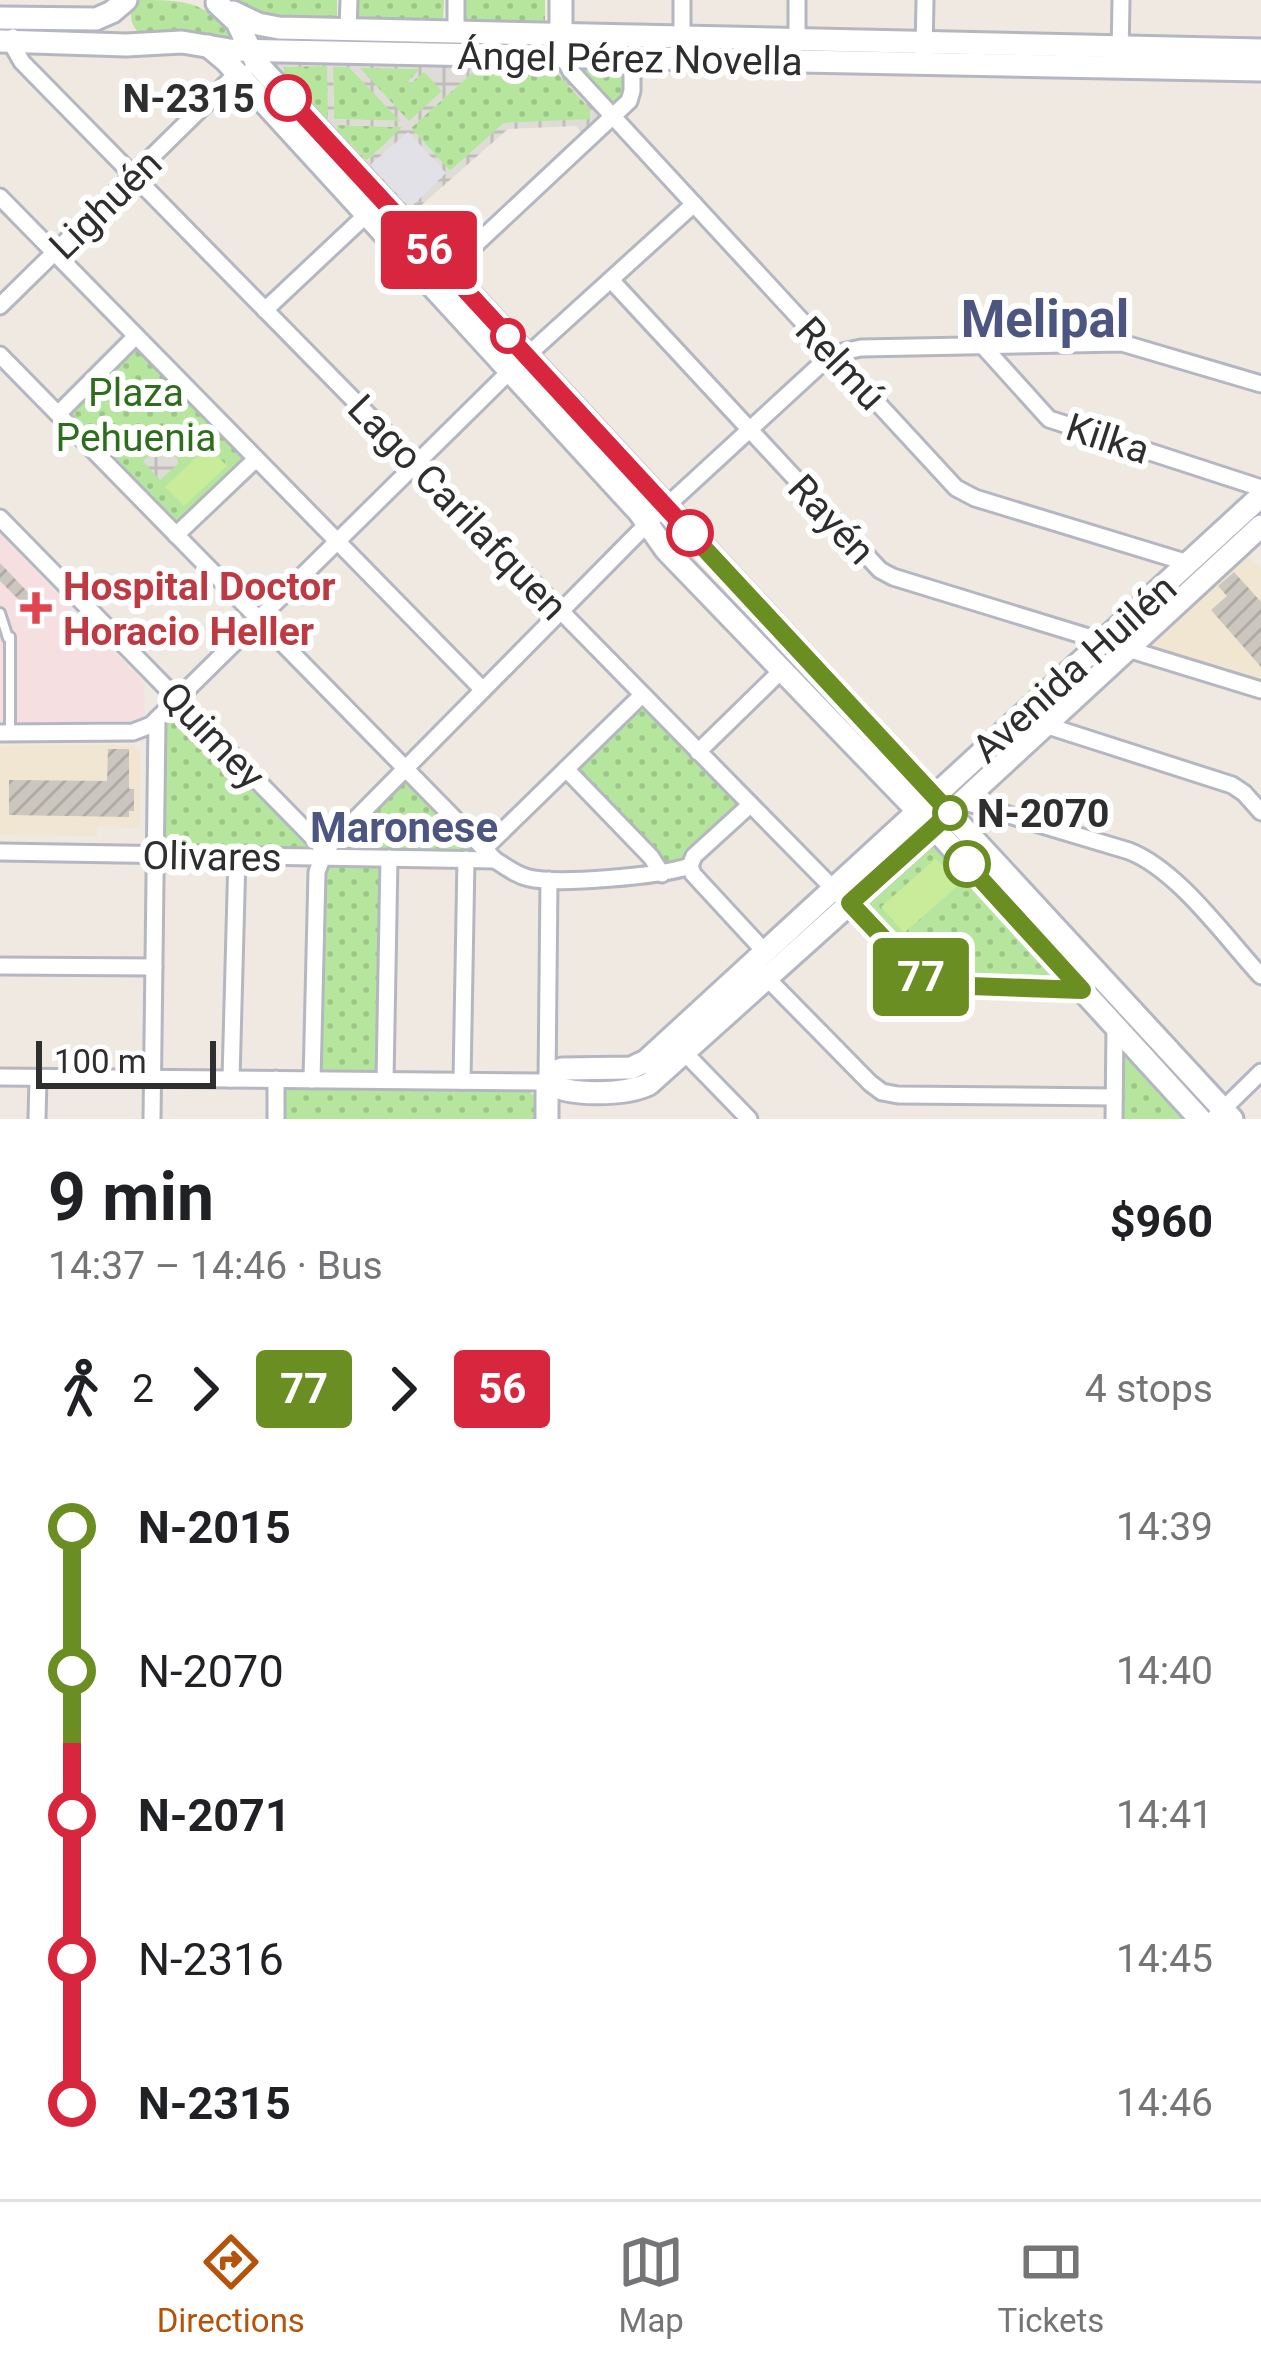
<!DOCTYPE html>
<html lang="en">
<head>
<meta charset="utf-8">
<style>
  :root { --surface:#fff; --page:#f2f2f2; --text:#202124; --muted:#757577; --line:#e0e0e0; --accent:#b45309 }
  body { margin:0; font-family:Roboto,sans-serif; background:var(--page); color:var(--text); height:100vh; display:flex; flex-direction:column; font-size:45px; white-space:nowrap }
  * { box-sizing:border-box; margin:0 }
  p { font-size:39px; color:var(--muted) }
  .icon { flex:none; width:66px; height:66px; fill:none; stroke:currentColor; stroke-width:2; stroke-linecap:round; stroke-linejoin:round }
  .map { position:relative; height:1119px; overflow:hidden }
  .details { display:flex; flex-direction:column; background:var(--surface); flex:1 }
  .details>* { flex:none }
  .badge { padding:0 24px; border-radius:9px; font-size:42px; line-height:78px }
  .scale { position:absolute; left:36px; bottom:30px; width:180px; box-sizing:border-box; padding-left:12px; border:6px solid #2e2e2e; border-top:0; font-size:33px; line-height:42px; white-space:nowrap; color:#2e2e2e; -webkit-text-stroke:9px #fff; paint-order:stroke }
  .map>.badge { position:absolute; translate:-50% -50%; box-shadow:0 0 0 6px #fff }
  .legs { display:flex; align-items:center; gap:18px; height:132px; padding:0 48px; font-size:39px }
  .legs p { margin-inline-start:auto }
  .overview { display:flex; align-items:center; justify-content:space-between; height:204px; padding:0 48px }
  h1 { font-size:66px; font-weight:700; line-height:90px }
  ul { padding:0 48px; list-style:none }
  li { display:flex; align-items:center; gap:42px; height:144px; font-size:45px }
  li i { display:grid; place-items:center; width:18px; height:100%; margin:0 15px; background:currentColor }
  li i::after { content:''; width:30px; height:30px; margin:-15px; border:9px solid; border-radius:50%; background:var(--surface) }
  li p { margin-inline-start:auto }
  li:first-child i { background:linear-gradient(#0000 50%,currentColor 0) }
  li:last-child i { background:linear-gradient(currentColor 50%,#0000 0) }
  .dock { display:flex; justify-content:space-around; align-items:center; height:168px; border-top:3px solid var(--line); background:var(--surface); font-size:33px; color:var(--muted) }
  .dock a { display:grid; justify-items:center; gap:6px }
  .dock .on { color:var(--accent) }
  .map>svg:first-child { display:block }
  .industrial { fill:#e3e1e8 }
  .education { fill:#f0e6d1 }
  .medical { fill:#f5dfe0 }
  .green { fill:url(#green-dots) }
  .pitch { fill:#c9ec9a }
  .plaza { fill:url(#plaza-grid); fill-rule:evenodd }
  .building { fill:url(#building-hatch) }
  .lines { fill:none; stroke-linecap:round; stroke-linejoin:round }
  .lane-casing { stroke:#b4b7c1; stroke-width:14 }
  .street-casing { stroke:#b4b7c1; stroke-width:21 }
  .secondary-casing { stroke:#b4b7c1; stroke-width:27 }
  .lane { stroke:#fff; stroke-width:8 }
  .street { stroke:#fff; stroke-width:15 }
  .secondary { stroke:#fff; stroke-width:21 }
  .line-1-casing { stroke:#fff; stroke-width:27 }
  .line-2-casing { stroke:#fff; stroke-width:27 }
  .line-1 { stroke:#6b8e23; stroke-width:18 }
  .line-2 { stroke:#d7263d; stroke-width:18 }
  .stop-2-dot { fill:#fff; stroke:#d7263d; stroke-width:6 }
  .health-dot { fill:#e0444e; stroke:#fff; stroke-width:4.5 }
  .stop-1-dot { fill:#fff; stroke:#6b8e23; stroke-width:6 }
  .labels { text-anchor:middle; stroke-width:12; stroke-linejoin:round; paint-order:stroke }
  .street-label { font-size:39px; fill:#2e2e2e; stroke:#fff }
  .stop-label { font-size:39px; font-weight:bold; fill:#2e2e2e; stroke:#fff; text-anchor:end }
  .park-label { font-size:39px; fill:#2c6e1b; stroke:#fff }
  .health-label { font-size:39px; font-weight:bold; fill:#be3a42; stroke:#fff; text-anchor:start }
  .neighbourhood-label { font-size:42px; font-weight:bold; fill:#4d5680; stroke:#fff }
  .district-label { font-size:51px; font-weight:bold; fill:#4d5680; stroke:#fff }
</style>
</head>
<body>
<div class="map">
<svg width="1261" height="1119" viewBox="0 0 1261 1119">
  <defs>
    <pattern id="green-dots" width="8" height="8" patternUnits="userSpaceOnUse" patternTransform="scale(3)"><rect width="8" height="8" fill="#b6e59e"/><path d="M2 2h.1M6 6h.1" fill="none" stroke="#9dc588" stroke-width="1.8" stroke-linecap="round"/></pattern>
    <pattern id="plaza-grid" width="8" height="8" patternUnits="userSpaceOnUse" patternTransform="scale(3)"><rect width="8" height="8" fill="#dfdcd8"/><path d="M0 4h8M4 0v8" fill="none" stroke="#c0bdba"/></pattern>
    <pattern id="building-hatch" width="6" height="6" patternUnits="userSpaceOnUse" patternTransform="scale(3)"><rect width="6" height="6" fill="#cbc7bf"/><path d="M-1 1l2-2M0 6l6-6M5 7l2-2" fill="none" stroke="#afaba4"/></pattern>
  </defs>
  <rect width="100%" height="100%" fill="#efe9e1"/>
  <path class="industrial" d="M408 131 447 174 410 208 370 165Z"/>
  <g class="education">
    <path d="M1248 557 1261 569V679L1154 651 1151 643Z"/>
    <path d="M132 745 140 752V828L97 827V836L0 835V746Z"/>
  </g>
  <path class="medical" d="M0 534 144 683 145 723 0 724Z"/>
  <g class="green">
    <path d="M135 0C184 0 201 0 232 33L228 41 142 36C130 25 128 15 135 0Z"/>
    <path d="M230 0H337V20L263 17Z"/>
    <path d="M357 0H444L443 22 357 21Z"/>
    <path d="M466 0H545V23L465 22Z"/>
    <path d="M586 65 624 68V96L617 102H609L583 75 582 68Z"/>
    <path d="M284 66H328V121L284 73Z"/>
    <path d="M333 67H349L401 121 334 119Z"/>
    <path d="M358 67 421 69 409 81 411 83 424 71 443 91 409 122Z"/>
    <path d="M475 70 556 72 590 109V120L504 123 450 171 411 128Z"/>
    <path d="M337 125 404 127 366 161 337 130Z"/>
    <path d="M138 346 246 457V461L179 524 174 525 68 413 133 347Z"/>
    <path d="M646 706 737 799 736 810 676 865 665 864 578 770 579 764 637 708Z"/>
    <path d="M177 715 187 720 308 843V850L165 848V725L168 718Z"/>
    <path d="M406 782 473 847V852L339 850V847L400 785Z"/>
    <path d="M932 839 1059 976 1057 983 931 978 864 911 861 905Z"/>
    <path d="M329 864 376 865 382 869 378 1072 376 1074 322 1073 320 1068 323 870Z"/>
    <path d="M1126 1052 1190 1119H1121L1122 1054Z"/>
    <path d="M293 1086 527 1089 534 1096V1119H280L283 1091Z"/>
  </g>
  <g class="pitch">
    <path d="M208 446 227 466 184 506 165 487Z"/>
    <path d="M936 858 959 885 904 933 881 907Z"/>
  </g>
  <g class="plaza">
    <path d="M264 58 559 67 598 111 600 120 584 135 576 126 508 129 409 216ZM327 66 328 119H327L284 73V67ZM333 67H349L400 121 334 119ZM360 68 420 69 408 81 410 84 424 72 442 91 409 121ZM475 70 556 72 590 109V119L504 123 450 171 411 128ZM337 125 402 127 367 161 337 130ZM408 132 446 173 410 208 370 165Z"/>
    <path d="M163 443 180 462 160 480 143 461Z"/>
  </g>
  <g class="building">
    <path d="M0 563 43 608 35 616 0 581Z"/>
    <path d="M1234 572 1261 602V667L1211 610 1227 596 1218 586Z"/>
    <path d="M108 749H129V789H134V811H129V817L9 815V780L107 781Z"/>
  </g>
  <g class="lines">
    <defs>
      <g id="lane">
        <path d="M0 613 8 638"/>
        <path d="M10 731V637"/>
      </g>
      <g id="street">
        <path d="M348 29 349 0"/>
        <path d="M456 32V0"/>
        <path d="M13 37 14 48 22 62 917 974 928 982 943 985 1082 990"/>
        <path d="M682 37V0"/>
        <path d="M797 40V0"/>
        <path d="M924 51 925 0"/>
        <path d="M563 57 571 71 956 488 975 498 1188 563"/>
        <path d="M1120 57 1121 0"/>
        <path d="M0 197 483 690"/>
        <path d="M444 274 629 101 632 91V58"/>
        <path d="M611 280 880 570 893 577 1261 690"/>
        <path d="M0 306 237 73H244"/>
        <path d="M265 310 382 200"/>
        <path d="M983 346 1049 419 1261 488"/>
        <path d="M0 355 495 860C506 867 516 875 529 878 558 885 661 876 690 866"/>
        <path d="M58 414 136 336"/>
        <path d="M0 518 325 850"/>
        <path d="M176 535 256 459"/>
        <path d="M1025 713 1045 725 1232 785 1244 793 1261 812"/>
        <path d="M0 733 133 732 151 725 510 371 694 204"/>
        <path d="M698 752 782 670"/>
        <path d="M566 769 651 857 662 874"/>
        <path d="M962 801 1129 851C1178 870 1225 937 1261 976"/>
        <path d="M484 849 642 695"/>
        <path d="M0 852 495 860"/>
        <path d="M690 866 693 874 765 952"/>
        <path d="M690 866 694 856 750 805"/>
        <path d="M0 966 154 967"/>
        <path d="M760 971 870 1083 882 1092 898 1095 1114 1097"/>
        <path d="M680 1048 749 1119"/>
        <path d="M0 1077 547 1082 549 880"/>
        <path d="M231 1079 237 856"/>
        <path d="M312 1080 317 872 325 850 647 524 821 364 842 352 861 348 1122 343 1261 384"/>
        <path d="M385 1080 389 858"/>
        <path d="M462 1081 466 859"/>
        <path d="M37 1119 38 1077"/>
        <path d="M152 1119 157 719"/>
        <path d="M276 1119V1079"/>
        <path d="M1114 1119 1115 1026"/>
        <path d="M1213 1119 1261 1072"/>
      </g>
      <g id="secondary">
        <path d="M217 3 237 22 256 62 264 71 1232 1119"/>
        <path d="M233 12 258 24 279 28 1261 50"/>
        <path d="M0 18 96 19 112 12 126 0"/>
        <path d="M0 41 126 45 182 42 230 50 1261 70"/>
        <path d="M208 46 226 61 639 512 666 550 934 828 1200 1119"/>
        <path d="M561 47V0"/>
        <path d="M547 1082 555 1072 562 1069 631 1068 646 1061 1261 496"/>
        <path d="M547 1082C567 1097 627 1095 649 1084L934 828 1261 526"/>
        <path d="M547 1119V1082"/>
      </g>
    </defs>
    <use href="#lane" class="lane-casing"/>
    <use href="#street" class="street-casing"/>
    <use href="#secondary" class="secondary-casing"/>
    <use href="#lane" class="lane"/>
    <use href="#street" class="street"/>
    <use href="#secondary" class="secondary"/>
  </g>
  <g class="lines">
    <defs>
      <path id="line-1" d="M690 533 950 813 850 903 917 974 928 982 943 985 1082 990 967 864"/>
      <path id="line-2" d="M288 98 690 533"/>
    </defs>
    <use href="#line-1" class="line-1-casing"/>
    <use href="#line-2" class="line-2-casing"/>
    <use href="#line-1" class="line-1"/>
    <use href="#line-2" class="line-2"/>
  </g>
  <g class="stop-2-dot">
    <circle cx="288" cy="98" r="21"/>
    <circle cx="508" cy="336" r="15"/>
    <circle cx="690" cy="533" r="21"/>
  </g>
  <path class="health-dot" d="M30 590h12v12h12v12h-12v12h-12v-12h-12v-12h12z"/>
  <g class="stop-1-dot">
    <circle cx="950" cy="813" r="15"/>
    <circle cx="967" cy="864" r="21"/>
  </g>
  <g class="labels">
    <g class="street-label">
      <text transform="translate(630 58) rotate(1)" y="14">Ángel Pérez Novella</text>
      <text transform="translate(105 204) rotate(-44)" y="14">Lighuén</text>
      <text transform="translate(841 363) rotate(47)" y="14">Relmú</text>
      <text transform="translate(1108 438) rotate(18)" y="14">Kilka</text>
      <text transform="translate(458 507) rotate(46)" y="14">Lago Carilafquen</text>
      <text transform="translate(832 519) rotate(47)" y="14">Rayén</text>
      <text transform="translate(1074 668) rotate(-42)" y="14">Avenida Huilén</text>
      <text transform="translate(213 735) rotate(46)" y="14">Quimey</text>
      <text transform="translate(212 856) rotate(1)" y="14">Olivares</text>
    </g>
    <g class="stop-label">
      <text x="255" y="112">N-2315</text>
      <text x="977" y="827" text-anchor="start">N-2070</text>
    </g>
    <g class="park-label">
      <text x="136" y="406">Plaza<tspan x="136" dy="45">Pehuenia</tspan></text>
    </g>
    <g class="health-label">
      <text x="63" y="600">Hospital Doctor<tspan x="63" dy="45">Horacio Heller</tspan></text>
    </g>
    <g class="neighbourhood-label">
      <text x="404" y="842">Maronese</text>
    </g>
    <g class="district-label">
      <text x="1045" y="337">Melipal</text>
    </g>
  </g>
</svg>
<div class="scale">100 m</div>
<b class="badge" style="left:921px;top:977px;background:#6b8e23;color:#fff">77</b>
<b class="badge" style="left:429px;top:250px;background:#d7263d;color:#fff">56</b>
</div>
<section class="details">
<div class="overview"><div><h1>9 min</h1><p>14:37 – 14:46 · Bus</p></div><b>$960</b></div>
<div class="legs"><svg class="icon" aria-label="walk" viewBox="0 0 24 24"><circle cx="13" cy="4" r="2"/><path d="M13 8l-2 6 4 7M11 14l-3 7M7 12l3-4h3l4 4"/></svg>2<svg class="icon" aria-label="forward" viewBox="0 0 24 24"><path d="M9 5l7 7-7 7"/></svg><b class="badge" style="background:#6b8e23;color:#fff">77</b><svg class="icon" aria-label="forward" viewBox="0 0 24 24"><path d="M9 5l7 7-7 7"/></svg><b class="badge" style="background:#d7263d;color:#fff">56</b><p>4 stops</p></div>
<ul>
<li><i style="color:#6b8e23"></i><b>N-2015</b><p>14:39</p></li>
<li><i style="color:#6b8e23"></i><span>N-2070</span><p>14:40</p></li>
<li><i style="color:#d7263d"></i><b>N-2071</b><p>14:41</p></li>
<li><i style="color:#d7263d"></i><span>N-2316</span><p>14:45</p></li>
<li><i style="color:#d7263d"></i><b>N-2315</b><p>14:46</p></li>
</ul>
</section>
<nav class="dock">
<a class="on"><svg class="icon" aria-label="directions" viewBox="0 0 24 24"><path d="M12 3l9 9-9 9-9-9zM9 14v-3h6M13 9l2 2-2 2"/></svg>Directions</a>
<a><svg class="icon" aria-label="map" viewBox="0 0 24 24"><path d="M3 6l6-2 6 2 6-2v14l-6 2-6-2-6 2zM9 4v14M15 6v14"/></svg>Map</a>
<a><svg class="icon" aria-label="tickets" viewBox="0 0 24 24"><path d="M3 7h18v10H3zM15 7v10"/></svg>Tickets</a>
</nav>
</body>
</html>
